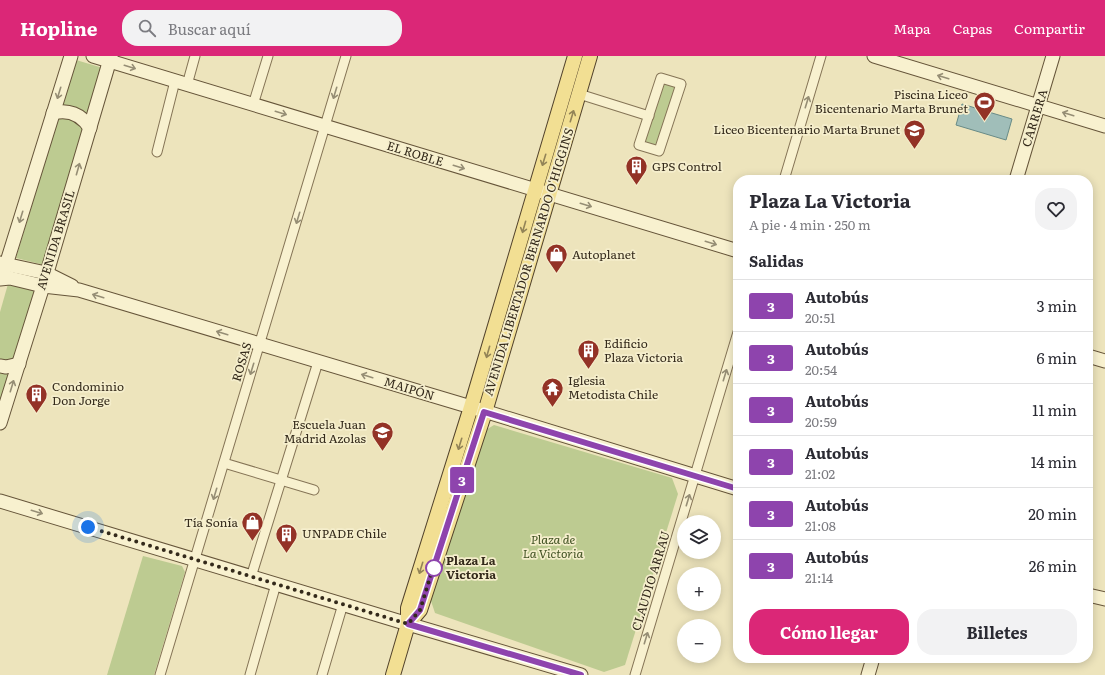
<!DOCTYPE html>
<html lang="es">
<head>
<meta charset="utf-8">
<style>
  :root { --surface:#fff; --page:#f2f2f3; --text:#2b2b33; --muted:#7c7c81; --line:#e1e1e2; --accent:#db2777 }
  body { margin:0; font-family:Literata,serif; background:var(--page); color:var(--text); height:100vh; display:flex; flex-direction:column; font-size:15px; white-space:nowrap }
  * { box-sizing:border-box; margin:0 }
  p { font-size:13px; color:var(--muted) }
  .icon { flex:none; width:22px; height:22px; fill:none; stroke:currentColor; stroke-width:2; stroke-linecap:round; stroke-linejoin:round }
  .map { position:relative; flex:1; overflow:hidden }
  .sheet { position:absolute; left:733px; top:119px; width:360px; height:488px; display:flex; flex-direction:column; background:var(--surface); border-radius:16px; box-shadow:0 2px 10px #0003 }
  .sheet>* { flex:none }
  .badge { padding:0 8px; border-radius:3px; font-size:14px; line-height:26px }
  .fabs { position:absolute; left:677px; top:459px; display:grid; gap:8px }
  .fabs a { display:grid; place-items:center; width:44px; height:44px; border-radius:50%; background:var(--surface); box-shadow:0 2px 10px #0003; font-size:20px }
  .you { position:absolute; width:20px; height:20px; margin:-10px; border:3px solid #fff; border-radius:50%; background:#1a73e8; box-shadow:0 0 0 6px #1a73e833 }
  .map>.badge { position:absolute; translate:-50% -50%; box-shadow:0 0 0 2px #fff }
  h2 { padding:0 16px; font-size:15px; line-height:36px }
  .round { display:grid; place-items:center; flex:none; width:42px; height:42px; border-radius:16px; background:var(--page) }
  .summary { display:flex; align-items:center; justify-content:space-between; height:68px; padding:0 16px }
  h1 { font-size:19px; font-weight:700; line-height:30px }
  .primary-button { display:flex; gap:8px; margin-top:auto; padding:8px 16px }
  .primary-button a { flex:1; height:46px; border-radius:16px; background:var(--accent); color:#fff; font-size:16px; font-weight:700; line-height:46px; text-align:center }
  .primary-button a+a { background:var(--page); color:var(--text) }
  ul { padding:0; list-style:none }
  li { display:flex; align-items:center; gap:12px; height:52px; padding:0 16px; border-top:1px solid var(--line) }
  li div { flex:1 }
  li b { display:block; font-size:15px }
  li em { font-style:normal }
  li .badge { min-width:44px; font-weight:700; text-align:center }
  header { display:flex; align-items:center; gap:24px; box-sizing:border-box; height:56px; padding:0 20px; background:var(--accent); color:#fff }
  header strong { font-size:19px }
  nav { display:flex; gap:22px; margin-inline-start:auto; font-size:14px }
  .search { width:280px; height:36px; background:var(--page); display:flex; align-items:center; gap:10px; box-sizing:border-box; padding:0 14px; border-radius:16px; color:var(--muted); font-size:15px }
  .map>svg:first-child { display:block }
  .green { fill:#bdcb91 }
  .water { fill:#a0beb9; stroke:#688b87 }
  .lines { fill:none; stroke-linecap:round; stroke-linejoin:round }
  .street-casing { stroke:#857456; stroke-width:11 }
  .secondary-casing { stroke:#66553a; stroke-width:15 }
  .primary-casing { stroke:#52422b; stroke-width:16 }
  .street { stroke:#f8f1cf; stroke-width:9 }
  .secondary { stroke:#f8f1cf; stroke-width:13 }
  .primary { stroke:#f2df93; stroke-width:14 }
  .oneway { stroke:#968e75 }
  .oneway2 { stroke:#938457 }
  .line-casing { stroke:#fff; stroke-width:9 }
  .line { stroke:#8e44ad; stroke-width:6 }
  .walk { stroke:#342a1b; stroke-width:4; stroke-dasharray:0 7.2 }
  .stop-dot { fill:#fff; stroke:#8e44ad; stroke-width:2 }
  .labels { text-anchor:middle; stroke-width:3.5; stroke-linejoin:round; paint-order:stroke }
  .poi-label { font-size:12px; fill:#342a1b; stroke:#f5eecc; text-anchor:start }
  .street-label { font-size:12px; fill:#342a1b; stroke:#f5eecc }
  .park-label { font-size:12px; font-style:italic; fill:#3f5021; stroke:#f5eecc }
  .stop-label { font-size:12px; font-weight:bold; fill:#342a1b; stroke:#f5eecc; text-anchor:start }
</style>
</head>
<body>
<header>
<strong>Hopline</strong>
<div class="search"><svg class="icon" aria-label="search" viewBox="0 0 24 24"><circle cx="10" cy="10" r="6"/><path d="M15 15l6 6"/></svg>Buscar aquí</div>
<nav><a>Mapa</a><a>Capas</a><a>Compartir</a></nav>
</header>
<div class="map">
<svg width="1105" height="619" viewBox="0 0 1105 619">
  <rect width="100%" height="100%" fill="#ede4bc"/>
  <g class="green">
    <path d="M76 4 103 12 44 209 16 202Z"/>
    <path d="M662 24 678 29 658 92 642 87Z"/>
    <path d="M8 228 37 236 0 359V256Z"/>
    <path d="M494 369 672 422 678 438 625 609 604 616 435 557 429 539 481 377Z"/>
    <path d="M143 500 182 510 185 516 154 619H107Z"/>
  </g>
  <path class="water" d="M962 48 1012 63 1006 84 956 69Z"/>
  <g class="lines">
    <defs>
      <g id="street">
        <path d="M661 22 681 28 659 95 639 89Z"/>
        <path d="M187 29 195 0"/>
        <path d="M579 38 649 60"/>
        <path d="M253 49 268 0"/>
        <path d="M157 96 175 25"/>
        <path d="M784 124 821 0"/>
        <path d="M224 407 314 434"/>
        <path d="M251 521 318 306"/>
        <path d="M160 619 346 0"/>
        <path d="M250 619 276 528"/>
        <path d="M322 619 343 548"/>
        <path d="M635 619 738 276"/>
      </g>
      <g id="secondary">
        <path d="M93 0 738 195"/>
        <path d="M874 0 1105 70"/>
        <path d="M53 57C68 53 81 58 90 72"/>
        <path d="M1016 124 1053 0"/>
        <path d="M0 207 46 217 72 230"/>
        <path d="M0 222 6 209 71 0"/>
        <path d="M0 223 10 222 43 230 79 234 471 351 738 433"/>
        <path d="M1088 300 1105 305"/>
        <path d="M0 310 6 311 19 308"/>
        <path d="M0 367 43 230 111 0"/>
        <path d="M0 445 408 568 581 619"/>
        <path d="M1088 539 1105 543"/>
        <path d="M868 619 873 602"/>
      </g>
      <g id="primary">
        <path d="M408 568 420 554 485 356 590 0"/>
        <path d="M393 619 408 568V552L471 351 575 0"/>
      </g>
    </defs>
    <use href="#street" class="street-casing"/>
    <use href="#secondary" class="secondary-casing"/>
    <use href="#primary" class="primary-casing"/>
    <use href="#street" class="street"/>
    <use href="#secondary" class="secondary"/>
    <use href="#primary" class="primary"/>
  </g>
  <defs><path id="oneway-shaft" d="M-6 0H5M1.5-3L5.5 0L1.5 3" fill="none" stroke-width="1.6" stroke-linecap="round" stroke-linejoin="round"/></defs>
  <g class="oneway">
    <use href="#oneway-shaft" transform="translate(130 11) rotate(17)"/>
    <use href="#oneway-shaft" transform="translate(943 21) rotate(-163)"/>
    <use href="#oneway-shaft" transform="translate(59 37) rotate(107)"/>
    <use href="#oneway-shaft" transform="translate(335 37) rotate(107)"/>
    <use href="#oneway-shaft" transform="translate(807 46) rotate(-73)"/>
    <use href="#oneway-shaft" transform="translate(281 57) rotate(17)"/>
    <use href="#oneway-shaft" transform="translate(1068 58) rotate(-163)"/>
    <use href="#oneway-shaft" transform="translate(459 111) rotate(17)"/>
    <use href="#oneway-shaft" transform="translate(78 113) rotate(-74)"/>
    <use href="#oneway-shaft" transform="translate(586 149) rotate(17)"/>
    <use href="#oneway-shaft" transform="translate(21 161) rotate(107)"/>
    <use href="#oneway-shaft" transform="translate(298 162) rotate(107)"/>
    <use href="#oneway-shaft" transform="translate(711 187) rotate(17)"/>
    <use href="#oneway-shaft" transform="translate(98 240) rotate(-163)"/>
    <use href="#oneway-shaft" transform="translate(222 277) rotate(-163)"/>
    <use href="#oneway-shaft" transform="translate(252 313) rotate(107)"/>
    <use href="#oneway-shaft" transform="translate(725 319) rotate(-73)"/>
    <use href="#oneway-shaft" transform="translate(367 320) rotate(-163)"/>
    <use href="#oneway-shaft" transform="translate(12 330) rotate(-73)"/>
    <use href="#oneway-shaft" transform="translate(215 438) rotate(107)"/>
    <use href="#oneway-shaft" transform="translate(688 444) rotate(-73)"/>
    <use href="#oneway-shaft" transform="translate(37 456) rotate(17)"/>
    <use href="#oneway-shaft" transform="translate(646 582) rotate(-73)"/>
  </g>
  <g class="oneway2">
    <use href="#oneway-shaft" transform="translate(572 60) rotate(-73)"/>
    <use href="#oneway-shaft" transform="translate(544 104) rotate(107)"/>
    <use href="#oneway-shaft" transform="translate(524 171) rotate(106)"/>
    <use href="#oneway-shaft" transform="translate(488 296) rotate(106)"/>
    <use href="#oneway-shaft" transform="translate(460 388) rotate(107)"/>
    <use href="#oneway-shaft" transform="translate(421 512) rotate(107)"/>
  </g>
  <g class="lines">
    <defs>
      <path id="line" d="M581 619 408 568 420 554 484 356 738 433"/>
    </defs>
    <use href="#line" class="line-casing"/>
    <use href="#line" class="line"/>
    <path class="walk" d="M88 471 408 568 420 554 434 509V512"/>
  </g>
  <defs>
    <symbol id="stadium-pin" viewBox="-11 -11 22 30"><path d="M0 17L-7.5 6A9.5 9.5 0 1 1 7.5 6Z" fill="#933226" stroke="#f5eecc"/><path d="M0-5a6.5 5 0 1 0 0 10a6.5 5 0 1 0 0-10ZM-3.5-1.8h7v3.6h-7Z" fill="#fff"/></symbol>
    <symbol id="school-pin" viewBox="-11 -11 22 30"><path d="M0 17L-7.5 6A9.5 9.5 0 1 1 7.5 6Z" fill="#933226" stroke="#f5eecc"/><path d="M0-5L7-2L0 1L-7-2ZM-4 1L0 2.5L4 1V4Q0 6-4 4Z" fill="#fff"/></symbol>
    <symbol id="building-pin" viewBox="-11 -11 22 30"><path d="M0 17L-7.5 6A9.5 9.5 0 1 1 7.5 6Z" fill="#933226" stroke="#f5eecc"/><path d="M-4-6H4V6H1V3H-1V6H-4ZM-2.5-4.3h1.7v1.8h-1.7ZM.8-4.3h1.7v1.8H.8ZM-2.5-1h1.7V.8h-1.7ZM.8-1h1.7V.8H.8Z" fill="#fff"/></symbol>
    <symbol id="shop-pin" viewBox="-11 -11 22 30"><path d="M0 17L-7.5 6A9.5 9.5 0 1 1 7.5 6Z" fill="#933226" stroke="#f5eecc"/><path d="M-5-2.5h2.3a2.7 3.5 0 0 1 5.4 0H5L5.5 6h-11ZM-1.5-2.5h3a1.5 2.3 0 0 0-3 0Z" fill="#fff"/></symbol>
    <symbol id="temple-pin" viewBox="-11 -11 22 30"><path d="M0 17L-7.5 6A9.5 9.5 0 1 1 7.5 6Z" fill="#933226" stroke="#f5eecc"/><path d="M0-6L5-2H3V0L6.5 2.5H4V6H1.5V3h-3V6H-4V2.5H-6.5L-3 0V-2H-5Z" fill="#fff"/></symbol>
  </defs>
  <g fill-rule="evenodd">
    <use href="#stadium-pin" x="972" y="34" width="25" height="34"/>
    <use href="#school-pin" x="902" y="62" width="25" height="34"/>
    <use href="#building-pin" x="624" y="98" width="25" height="34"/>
    <use href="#shop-pin" x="544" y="186" width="25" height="34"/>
    <use href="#building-pin" x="576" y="282" width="25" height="34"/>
    <use href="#temple-pin" x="540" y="320" width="25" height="34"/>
    <use href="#building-pin" x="24" y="326" width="25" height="34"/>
    <use href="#school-pin" x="370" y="364" width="25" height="34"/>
    <use href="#shop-pin" x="240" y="454" width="25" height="34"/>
    <use href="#building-pin" x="274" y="466" width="25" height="34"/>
  </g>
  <circle class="stop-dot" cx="434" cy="512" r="8"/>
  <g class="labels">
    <g class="poi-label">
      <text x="968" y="43" text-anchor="end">Piscina Liceo<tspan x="968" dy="14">Bicentenario Marta Brunet</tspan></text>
      <text x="900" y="78" text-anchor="end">Liceo Bicentenario Marta Brunet</text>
      <text x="652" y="115">GPS Control</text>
      <text x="572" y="203">Autoplanet</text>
      <text x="604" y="292">Edificio<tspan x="604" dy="14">Plaza Victoria</tspan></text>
      <text x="568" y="329">Iglesia<tspan x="568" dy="14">Metodista Chile</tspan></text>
      <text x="52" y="335">Condominio<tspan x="52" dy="14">Don Jorge</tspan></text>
      <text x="366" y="373" text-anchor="end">Escuela Juan<tspan x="366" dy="14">Madrid Azolas</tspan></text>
      <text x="238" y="471" text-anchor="end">Tía Sonía</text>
      <text x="302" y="482">UNPADE Chile</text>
    </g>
    <g class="street-label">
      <text transform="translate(1035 62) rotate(-73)" y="4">CARRERA</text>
      <text transform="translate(415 98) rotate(17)" y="4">EL ROBLE</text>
      <text transform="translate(56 184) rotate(-73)" y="4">AVENIDA BRASIL</text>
      <text transform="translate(529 206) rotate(-73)" y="4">AVENIDA LIBERTADOR BERNARDO O'HIGGINS</text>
      <text transform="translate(242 306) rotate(-73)" y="4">ROSAS</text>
      <text transform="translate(409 333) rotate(17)" y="4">MAIPÓN</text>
      <text transform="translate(651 525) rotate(-73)" y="4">CLAUDIO ARRAU</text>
    </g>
    <g class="park-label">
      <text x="553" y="488">Plaza de<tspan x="553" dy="14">La Victoria</tspan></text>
    </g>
    <g class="stop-label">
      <text x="446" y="509">Plaza La<tspan x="446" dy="14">Victoria</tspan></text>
    </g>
  </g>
</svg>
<div class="fabs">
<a><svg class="icon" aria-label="layers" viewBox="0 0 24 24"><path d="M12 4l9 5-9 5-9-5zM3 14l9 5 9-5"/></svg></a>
<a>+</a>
<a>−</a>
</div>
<div class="you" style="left:88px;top:471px"></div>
<b class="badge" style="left:462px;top:424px;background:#8e44ad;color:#fff">3</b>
<section class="sheet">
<div class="summary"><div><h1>Plaza La Victoria</h1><p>A pie · 4 min · 250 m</p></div><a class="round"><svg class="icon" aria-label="heart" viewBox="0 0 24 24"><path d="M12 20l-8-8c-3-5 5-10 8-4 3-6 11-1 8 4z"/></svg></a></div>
<h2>Salidas</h2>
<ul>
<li><span class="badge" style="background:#8e44ad;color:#fff">3</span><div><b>Autobús</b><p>20:51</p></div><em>3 min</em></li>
<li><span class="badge" style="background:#8e44ad;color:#fff">3</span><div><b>Autobús</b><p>20:54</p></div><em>6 min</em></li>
<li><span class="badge" style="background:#8e44ad;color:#fff">3</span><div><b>Autobús</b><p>20:59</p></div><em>11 min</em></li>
<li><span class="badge" style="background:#8e44ad;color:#fff">3</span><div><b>Autobús</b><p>21:02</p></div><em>14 min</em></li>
<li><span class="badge" style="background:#8e44ad;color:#fff">3</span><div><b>Autobús</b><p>21:08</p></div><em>20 min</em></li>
<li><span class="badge" style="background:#8e44ad;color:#fff">3</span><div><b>Autobús</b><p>21:14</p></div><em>26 min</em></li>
</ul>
<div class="primary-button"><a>Cómo llegar</a><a>Billetes</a></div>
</section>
</div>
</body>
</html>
